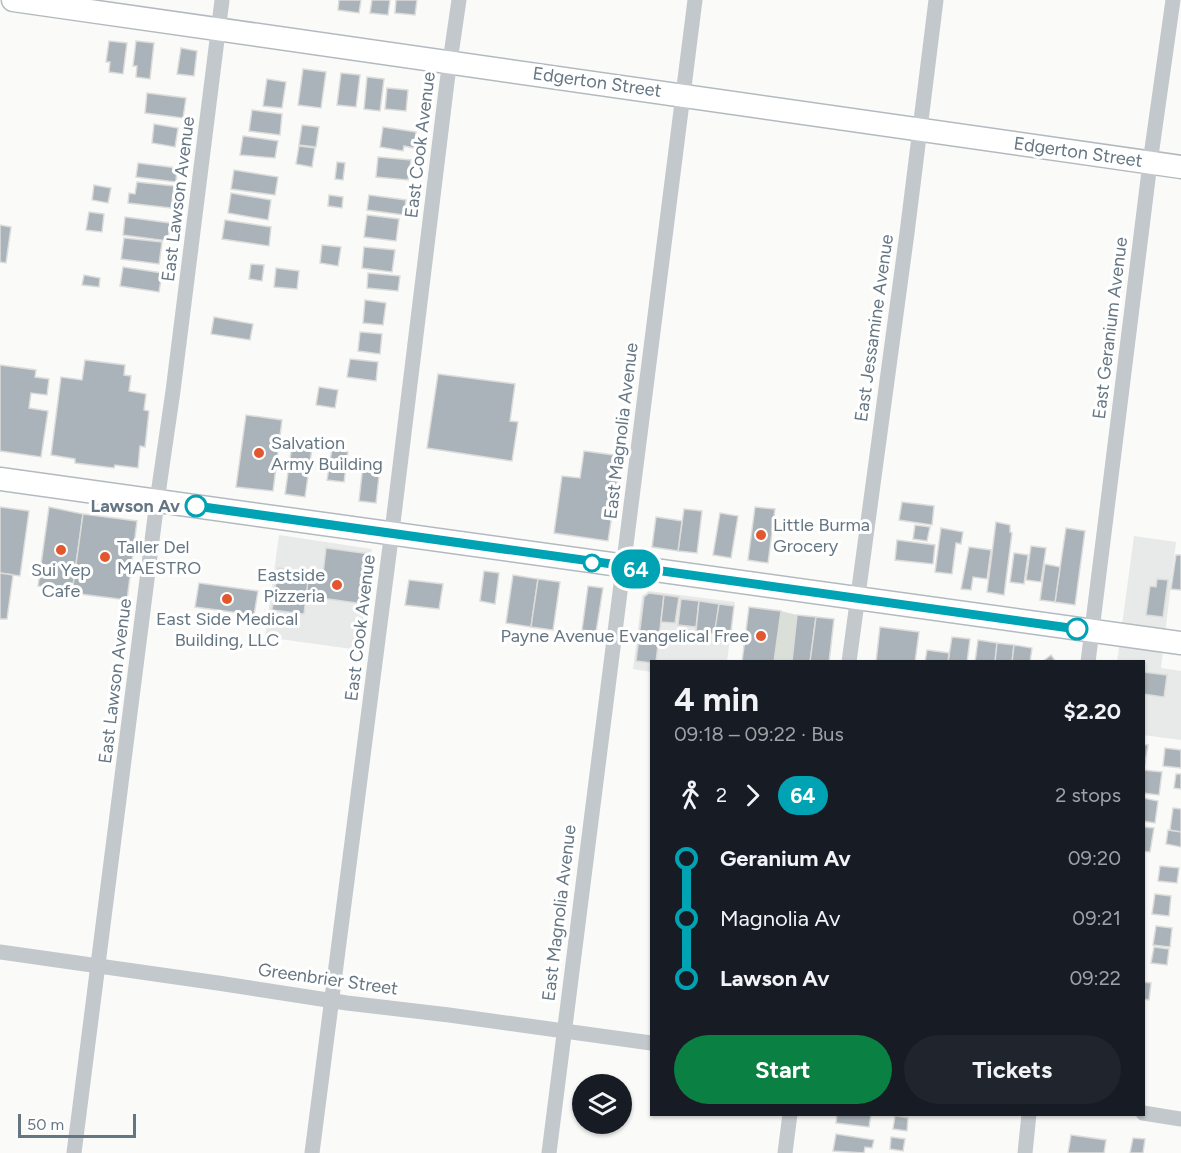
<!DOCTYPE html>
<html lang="en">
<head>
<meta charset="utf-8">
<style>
  :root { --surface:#171b24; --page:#20242c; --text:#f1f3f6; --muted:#9ea1a6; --accent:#0b8043 }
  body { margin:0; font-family:Figtree,sans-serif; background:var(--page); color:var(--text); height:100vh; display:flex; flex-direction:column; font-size:22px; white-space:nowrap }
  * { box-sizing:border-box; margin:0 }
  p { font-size:20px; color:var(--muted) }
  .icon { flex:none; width:33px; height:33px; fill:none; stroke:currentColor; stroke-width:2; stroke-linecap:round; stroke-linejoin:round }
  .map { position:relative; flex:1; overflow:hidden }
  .drawer { position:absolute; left:650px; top:660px; width:495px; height:456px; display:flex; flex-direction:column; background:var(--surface); border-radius:0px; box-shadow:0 2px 4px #0004 }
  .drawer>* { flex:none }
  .badge { padding:0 12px; border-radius:20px; font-size:21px; line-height:39px }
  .controls { position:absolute; left:572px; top:1074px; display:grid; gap:12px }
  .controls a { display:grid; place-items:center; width:60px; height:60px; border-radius:50%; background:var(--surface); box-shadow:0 2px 4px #0004; font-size:30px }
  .scale { position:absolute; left:18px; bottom:15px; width:118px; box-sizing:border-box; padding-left:6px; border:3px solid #657683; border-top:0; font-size:16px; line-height:21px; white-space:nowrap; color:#657683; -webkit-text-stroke:4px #fff; paint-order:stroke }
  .map>.badge { position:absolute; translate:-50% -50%; box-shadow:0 0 0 3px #fff }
  .legs { display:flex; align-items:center; gap:9px; height:66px; padding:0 24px; font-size:20px }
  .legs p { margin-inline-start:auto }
  .headline { display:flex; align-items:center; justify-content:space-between; height:102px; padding:0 24px }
  h1 { font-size:33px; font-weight:700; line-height:45px }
  .action { display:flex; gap:12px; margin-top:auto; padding:12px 24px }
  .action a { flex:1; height:69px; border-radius:36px; background:var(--accent); color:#fff; font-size:24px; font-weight:700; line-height:69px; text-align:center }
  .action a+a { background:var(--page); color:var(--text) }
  ul { padding:0 24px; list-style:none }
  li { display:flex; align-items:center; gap:21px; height:60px; font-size:22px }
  li i { display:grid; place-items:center; width:9px; height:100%; margin:0 8px; background:currentColor }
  li i::after { content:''; width:15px; height:15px; margin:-8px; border:4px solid; border-radius:50%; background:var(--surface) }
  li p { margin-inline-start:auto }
  li:first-child i { background:linear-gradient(#0000 50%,currentColor 0) }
  li:last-child i { background:linear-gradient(currentColor 50%,#0000 0) }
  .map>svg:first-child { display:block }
  .built { fill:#e8e9e9 }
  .green { fill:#dadfd7 }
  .building { fill:#aab3b9; stroke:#dcdcda; stroke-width:1.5 }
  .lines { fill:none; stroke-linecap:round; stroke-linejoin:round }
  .secondary-casing { stroke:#b3babf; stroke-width:25 }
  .street { stroke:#c3c8cc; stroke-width:15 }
  .secondary { stroke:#fff; stroke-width:22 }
  .line-1-casing { stroke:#fff; stroke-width:14 }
  .line-1 { stroke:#00a3b4; stroke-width:9 }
  .poi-dot { fill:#e4572e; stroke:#fff; stroke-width:2 }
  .stop-1-dot { fill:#fff; stroke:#00a3b4; stroke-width:3 }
  .labels { text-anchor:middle; stroke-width:6; stroke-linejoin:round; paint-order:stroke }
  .street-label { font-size:18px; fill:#657683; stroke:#fff }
  .poi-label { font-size:18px; fill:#657683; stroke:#fff; text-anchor:start }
  .stop-label { font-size:18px; font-weight:bold; fill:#657683; stroke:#fff; text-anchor:end }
</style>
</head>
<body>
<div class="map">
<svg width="1181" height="1153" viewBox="0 0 1181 1153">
  <rect width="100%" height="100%" fill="#fafaf8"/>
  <g class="built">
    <path d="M279 535 372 549 359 650 265 637Z"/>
    <path d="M1134 536 1176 542 1161 668 1181 671V740L1143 735V662H1117Z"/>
    <path d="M649 591 735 602 727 661 651 662V672L633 669 642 596Z"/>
  </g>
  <path class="green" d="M781 611 797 615 792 661 774 662Z"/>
  <g class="building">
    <path d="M339 0H361L359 13 338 10Z"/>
    <path d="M372 0H390L388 15 370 13Z"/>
    <path d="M396 0H417L415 15 395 13Z"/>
    <path d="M109 41 127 43 123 74 109 72 110 62H106Z"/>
    <path d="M136 41 154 43 150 79 136 77 137 66H133Z"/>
    <path d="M181 48 197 51 194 76 177 74Z"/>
    <path d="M303 69 326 72 321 108 298 105Z"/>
    <path d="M341 73 360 75 356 107 337 105Z"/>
    <path d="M367 77 384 79 380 111 364 109Z"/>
    <path d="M267 79 286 82 282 108 263 106Z"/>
    <path d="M387 88 408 90 406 111 385 109Z"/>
    <path d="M147 93 186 98 183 118 145 113Z"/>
    <path d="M252 110 282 114 280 135 249 131Z"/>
    <path d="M154 124 178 128 175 147 152 143Z"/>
    <path d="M302 125 319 127 316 147 299 145Z"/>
    <path d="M383 127 416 132 414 148 404 146 403 151 380 147Z"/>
    <path d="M243 136 278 141 275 158 240 155Z"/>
    <path d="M299 146 315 148 312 167 296 164Z"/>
    <path d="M378 157 411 160 408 180 376 177Z"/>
    <path d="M337 162 345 163 343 180 335 179Z"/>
    <path d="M138 163 177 168 176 182 136 177Z"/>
    <path d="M234 170 278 177 275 195 231 189Z"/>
    <path d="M137 182 174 186 171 208 128 203 129 193 135 194Z"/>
    <path d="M94 185 111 188 108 203 92 200Z"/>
    <path d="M231 193 271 200 268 220 228 213Z"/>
    <path d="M329 195 343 197 342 208 328 206Z"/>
    <path d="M369 195 406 200 404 215 367 210Z"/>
    <path d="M89 212 104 214 102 232 86 230Z"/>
    <path d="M367 215 399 219 396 241 364 237Z"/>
    <path d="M125 217 170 223 168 241 123 235Z"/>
    <path d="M225 220 271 227 269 246 222 239Z"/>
    <path d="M0 225 11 227 6 263 0 262Z"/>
    <path d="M124 238 162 242 159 264 121 259Z"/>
    <path d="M322 245 341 247 338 266 320 263Z"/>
    <path d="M364 247 395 250 392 272 362 268Z"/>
    <path d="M251 264 264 265 262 281 249 279Z"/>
    <path d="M123 267 162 273 159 292 120 286Z"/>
    <path d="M276 268 299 271 297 289 274 287Z"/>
    <path d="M368 273 400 276 398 291 367 288Z"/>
    <path d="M84 275 100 278 99 287 82 285Z"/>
    <path d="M365 300 386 303 383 325 363 323Z"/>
    <path d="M214 317 253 324 250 340 211 334Z"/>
    <path d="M360 332 382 334 380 354 358 351Z"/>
    <path d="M350 359 378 362 376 381 347 377Z"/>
    <path d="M85 360 125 365 124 375 131 376 129 391 146 394 144 410 149 411 145 447 140 446 138 468 115 465 114 468 75 463V459L51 455 61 377 82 380Z"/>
    <path d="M0 365 36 370 35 377 49 379 47 395 31 393 29 408 48 411 41 457 0 451Z"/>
    <path d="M438 374 515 384 510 421 518 422 512 461 427 448Z"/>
    <path d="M319 387 338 390 335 408 316 405Z"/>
    <path d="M246 415 282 420 273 491 236 487Z"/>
    <path d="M293 438 313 441 305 497 285 494Z"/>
    <path d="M332 449 348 452 344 482 327 480Z"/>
    <path d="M584 451 621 456 608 541 554 533 562 476 580 478Z"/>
    <path d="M363 465 380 467 376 503 359 501Z"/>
    <path d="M902 502 934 506 932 525 899 520Z"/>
    <path d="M0 507 29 511 20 576 0 573Z"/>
    <path d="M49 507 83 514 72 593 38 586Z"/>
    <path d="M755 507 775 509 768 563 748 560Z"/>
    <path d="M684 509 702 511 697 553 678 551Z"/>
    <path d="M720 513 738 516 731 558 713 555Z"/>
    <path d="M83 514 137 521 127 600 72 593Z"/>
    <path d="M656 517 682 521 678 551 652 547Z"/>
    <path d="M996 522 1010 525V532L1012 533 1004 595 987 592Z"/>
    <path d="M915 525 930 527 927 541 913 539Z"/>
    <path d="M941 528 963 532 961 544 956 543 952 574 935 572Z"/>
    <path d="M1066 528 1085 531 1075 605 1055 602Z"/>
    <path d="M897 540 935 545 933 564 895 560Z"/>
    <path d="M1031 546 1046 548 1041 582 1026 580Z"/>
    <path d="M969 547 991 550 987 579 973 577 971 590 961 589Z"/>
    <path d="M326 548 370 554 364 604 306 596 309 572 323 574Z"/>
    <path d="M1014 553 1028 555 1024 584 1010 582Z"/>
    <path d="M1176 555H1181V590L1171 589Z"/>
    <path d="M1045 564 1060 567 1055 602 1040 600Z"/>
    <path d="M278 568 309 572 304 614 272 610Z"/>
    <path d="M484 571 499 573 495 604 480 601Z"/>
    <path d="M0 573 13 575 7 619H0Z"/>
    <path d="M513 575 538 579 531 627 506 623Z"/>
    <path d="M538 579 560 582 553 630 531 627Z"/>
    <path d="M1157 579 1168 580 1163 617 1146 615 1150 586 1156 587Z"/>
    <path d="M409 580 443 584 439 609 405 605Z"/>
    <path d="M199 583 258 591 254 615 195 607Z"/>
    <path d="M588 586 603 588 596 632 582 630Z"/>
    <path d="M649 593 664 595 656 662 651 663 636 661 644 597Z"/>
    <path d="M664 595 679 597 675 623 661 622Z"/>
    <path d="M681 599 699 601 696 627 678 625Z"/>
    <path d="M699 601 719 604 715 634 696 631Z"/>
    <path d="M719 604 734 606 731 631 715 629Z"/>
    <path d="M749 607 781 611 774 662H742Z"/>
    <path d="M797 615 816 617 810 662 792 661Z"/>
    <path d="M816 617 834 619 829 662H810Z"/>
    <path d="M880 627 919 632 915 662H876Z"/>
    <path d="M952 637 970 639 967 662H948Z"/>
    <path d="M978 640 997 643 995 662H975Z"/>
    <path d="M997 643 1014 645 1012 662H995Z"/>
    <path d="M1014 645 1032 648 1030 662H1012Z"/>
    <path d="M927 650 949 653 948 662H925Z"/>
    <path d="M1051 655 1056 662H1042Z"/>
    <path d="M1143 672 1167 675 1164 697 1143 694Z"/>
    <path d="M1143 745H1148L1144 768H1143Z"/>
    <path d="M1165 748 1181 750V768L1163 766Z"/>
    <path d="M1143 770 1162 772 1159 795 1143 793Z"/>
    <path d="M1176 774H1181V789L1174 788Z"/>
    <path d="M1143 798 1158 801 1155 823 1143 821Z"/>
    <path d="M1173 808 1181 809V832L1170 830Z"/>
    <path d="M1143 827 1154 828 1150 852 1143 851Z"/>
    <path d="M1168 830 1181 832V847L1166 844Z"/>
    <path d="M1160 866 1179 868 1177 883 1158 881Z"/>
    <path d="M1155 894 1171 896 1169 916 1152 914Z"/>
    <path d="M1156 926 1172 928 1170 947 1153 945Z"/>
    <path d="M1154 947 1169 949 1167 965 1151 963Z"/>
    <path d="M1143 982 1151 983 1149 1000 1143 999Z"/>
    <path d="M837 1114H871L869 1127 836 1123Z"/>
    <path d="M895 1116 908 1118 907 1131 893 1129Z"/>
    <path d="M836 1134 874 1140 872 1148 865 1147 864 1153 833 1151Z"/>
    <path d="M1071 1135 1106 1140 1104 1153H1068Z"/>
    <path d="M891 1137 905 1139 903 1151 890 1149Z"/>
    <path d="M1133 1138 1145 1139 1143 1153H1130Z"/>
  </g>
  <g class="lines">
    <defs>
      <g id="secondary">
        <path d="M13 0 1181 167"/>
        <path d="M0 479 1181 643"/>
      </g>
    </defs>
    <use href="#secondary" class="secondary-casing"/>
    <g class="street">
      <path d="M849 662 907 233 936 0"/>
      <path d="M1088 662 1150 163 1173 0"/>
      <path d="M0 952 218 983 347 1003 449 1015 651 1043"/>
      <path d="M1143 1113 1181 1119"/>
      <path d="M74 1153 157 501 173 391 222 0"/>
      <path d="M312 1153 394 515 447 82 459 0"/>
      <path d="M549 1153 695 0"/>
      <path d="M785 1153 790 1114"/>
      <path d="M1025 1153 1029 1114"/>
    </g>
    <use href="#secondary" class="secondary"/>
  </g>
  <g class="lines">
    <defs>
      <path id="line-1" d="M196 506 1077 629"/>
    </defs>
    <use href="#line-1" class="line-1-casing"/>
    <use href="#line-1" class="line-1"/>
  </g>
  <g class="poi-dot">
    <circle cx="259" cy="453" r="6"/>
    <circle cx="761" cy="535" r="6"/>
    <circle cx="61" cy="550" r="6"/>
    <circle cx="105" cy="557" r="6"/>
    <circle cx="337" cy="585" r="6"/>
    <circle cx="227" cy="599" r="6"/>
    <circle cx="761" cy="636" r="6"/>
  </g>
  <g class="stop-1-dot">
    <circle cx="196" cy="506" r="10"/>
    <circle cx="592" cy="563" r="8"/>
    <circle cx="1077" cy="629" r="10"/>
  </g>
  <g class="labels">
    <g class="street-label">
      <text transform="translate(597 82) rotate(8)" y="6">Edgerton Street</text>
      <text transform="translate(420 145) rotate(-83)" y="6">East Cook Avenue</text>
      <text transform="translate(1078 152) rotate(8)" y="6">Edgerton Street</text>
      <text transform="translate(178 199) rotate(-83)" y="6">East Lawson Avenue</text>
      <text transform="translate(874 328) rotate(-82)" y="6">East Jessamine Avenue</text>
      <text transform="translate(1110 328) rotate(-83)" y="6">East Geranium Avenue</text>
      <text transform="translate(621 431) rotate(-83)" y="6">East Magnolia Avenue</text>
      <text transform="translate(360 628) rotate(-83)" y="6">East Cook Avenue</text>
      <text transform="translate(115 681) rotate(-83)" y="6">East Lawson Avenue</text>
      <text transform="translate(559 913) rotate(-83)" y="6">East Magnolia Avenue</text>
      <text transform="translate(328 979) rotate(8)" y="6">Greenbrier Street</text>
    </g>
    <g class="poi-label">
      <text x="271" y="449">Salvation<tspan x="271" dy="21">Army Building</tspan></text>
      <text x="773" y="531">Little Burma<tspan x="773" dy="21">Grocery</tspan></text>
      <text x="117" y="553">Taller Del<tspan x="117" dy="21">MAESTRO</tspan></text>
      <text x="61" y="576" text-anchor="middle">Sui Yep<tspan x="61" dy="21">Cafe</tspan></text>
      <text x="325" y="581" text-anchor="end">Eastside<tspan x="325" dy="21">Pizzeria</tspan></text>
      <text x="227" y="625" text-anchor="middle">East Side Medical<tspan x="227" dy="21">Building, LLC</tspan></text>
      <text x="749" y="642" text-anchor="end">Payne Avenue Evangelical Free</text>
    </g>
    <g class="stop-label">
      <text x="180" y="512">Lawson Av</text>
    </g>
  </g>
</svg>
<div class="controls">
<a><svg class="icon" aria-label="layers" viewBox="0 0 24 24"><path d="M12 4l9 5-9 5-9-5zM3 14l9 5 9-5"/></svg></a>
</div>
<div class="scale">50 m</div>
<b class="badge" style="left:636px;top:569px;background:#00a3b4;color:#fff">64</b>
<section class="drawer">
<div class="headline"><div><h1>4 min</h1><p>09:18 – 09:22 · Bus</p></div><b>$2.20</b></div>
<div class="legs"><svg class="icon" aria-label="walk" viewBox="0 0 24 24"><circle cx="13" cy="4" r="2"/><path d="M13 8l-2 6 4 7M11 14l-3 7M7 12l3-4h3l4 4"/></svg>2<svg class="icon" aria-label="forward" viewBox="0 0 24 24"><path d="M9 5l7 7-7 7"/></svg><b class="badge" style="background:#00a3b4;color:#fff">64</b><p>2 stops</p></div>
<ul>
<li><i style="color:#00a3b4"></i><b>Geranium Av</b><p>09:20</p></li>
<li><i style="color:#00a3b4"></i><span>Magnolia Av</span><p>09:21</p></li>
<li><i style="color:#00a3b4"></i><b>Lawson Av</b><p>09:22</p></li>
</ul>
<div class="action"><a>Start</a><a>Tickets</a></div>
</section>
</div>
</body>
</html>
